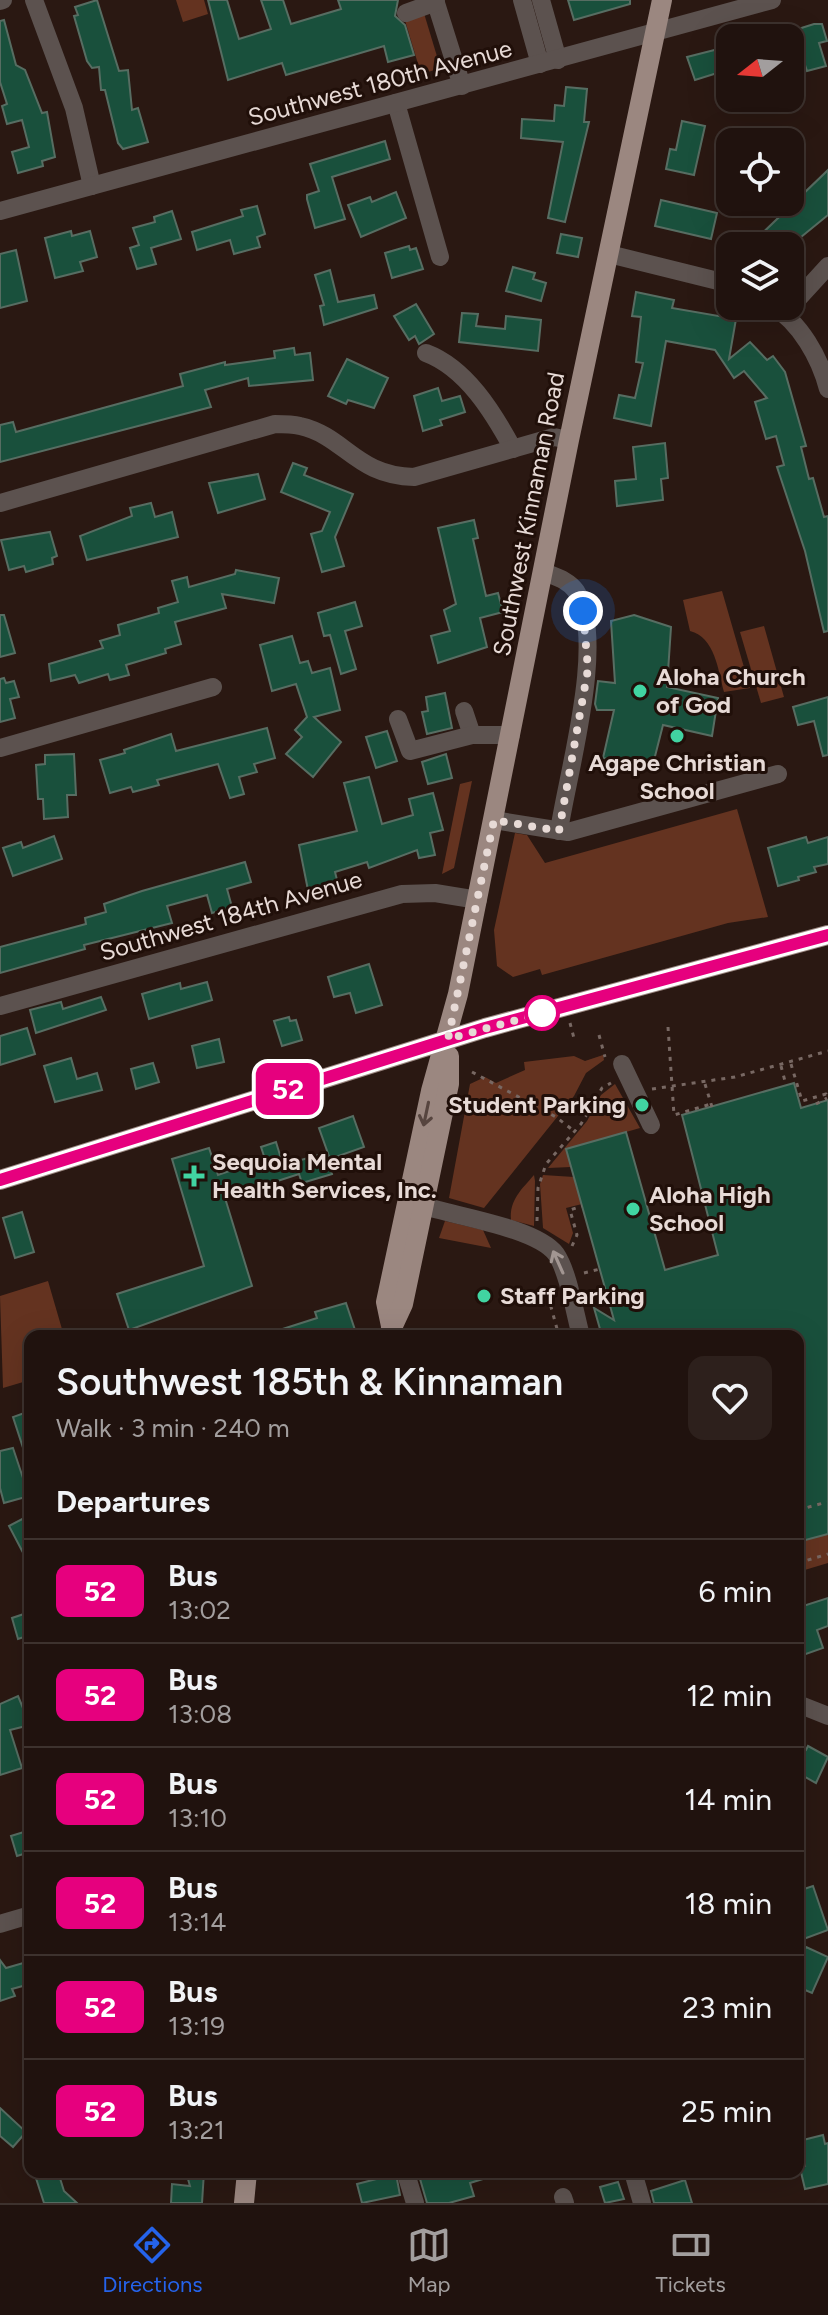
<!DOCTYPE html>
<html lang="en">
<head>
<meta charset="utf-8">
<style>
  :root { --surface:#20120e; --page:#2d201c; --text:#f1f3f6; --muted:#a29e9e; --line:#3d322e; --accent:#2563eb }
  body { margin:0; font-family:Figtree,sans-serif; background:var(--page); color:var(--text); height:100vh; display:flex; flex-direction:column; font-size:30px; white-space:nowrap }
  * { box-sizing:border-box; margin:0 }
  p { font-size:26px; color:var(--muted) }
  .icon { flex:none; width:44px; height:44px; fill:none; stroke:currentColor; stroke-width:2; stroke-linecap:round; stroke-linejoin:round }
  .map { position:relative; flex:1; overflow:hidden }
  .drawer { position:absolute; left:24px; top:1330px; width:780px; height:848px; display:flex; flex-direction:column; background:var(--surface); border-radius:16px; box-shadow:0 8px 32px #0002,0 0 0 2px var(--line) }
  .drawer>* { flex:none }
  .badge { padding:0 16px; border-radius:12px; font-size:28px; line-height:52px }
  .needle { width:52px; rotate:253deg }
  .controls { position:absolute; left:716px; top:24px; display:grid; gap:16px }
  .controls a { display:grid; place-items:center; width:88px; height:88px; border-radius:16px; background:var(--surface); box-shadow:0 8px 32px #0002,0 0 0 2px var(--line); font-size:40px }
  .you { position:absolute; width:40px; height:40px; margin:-20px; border:6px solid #fff; border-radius:50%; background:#1a73e8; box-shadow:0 0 0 12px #1a73e833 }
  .map>.badge { position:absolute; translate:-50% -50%; box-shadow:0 0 0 4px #fff }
  h2 { padding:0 32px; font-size:30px; line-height:72px }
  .round { display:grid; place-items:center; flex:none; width:84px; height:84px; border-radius:16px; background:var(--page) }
  .summary { display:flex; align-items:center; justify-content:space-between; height:136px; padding:0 32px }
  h1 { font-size:38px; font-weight:600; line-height:60px }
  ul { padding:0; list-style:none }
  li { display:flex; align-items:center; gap:24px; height:104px; padding:0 32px; border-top:2px solid var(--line) }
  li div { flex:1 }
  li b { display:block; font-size:30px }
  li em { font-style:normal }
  li .badge { min-width:88px; font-weight:700; text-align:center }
  .dock { display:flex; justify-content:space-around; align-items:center; height:112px; border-top:2px solid var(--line); background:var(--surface); font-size:22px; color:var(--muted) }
  .dock a { display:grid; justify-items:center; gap:4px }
  .dock .on { color:var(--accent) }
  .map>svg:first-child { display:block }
  .green { fill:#643320 }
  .building { fill:#19503c; stroke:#576d62; stroke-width:2 }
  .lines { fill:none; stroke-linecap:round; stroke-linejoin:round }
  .path { stroke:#786863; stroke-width:3; stroke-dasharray:4 6; stroke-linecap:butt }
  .minor { stroke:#5c524f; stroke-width:18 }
  .major { stroke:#9b8780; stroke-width:20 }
  .oneway { stroke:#57453f }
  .oneway2 { stroke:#a29692 }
  .line-casing { stroke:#fff; stroke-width:18 }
  .line { stroke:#e6007e; stroke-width:12 }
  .walk { stroke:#e7dad6; stroke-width:8; stroke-dasharray:0 14.4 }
  .poi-dot { fill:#41d4a1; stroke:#200f09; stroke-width:3 }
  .stop-dot { fill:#fff; stroke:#e6007e; stroke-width:4 }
  .labels { text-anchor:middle; stroke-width:6; stroke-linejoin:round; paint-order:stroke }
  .street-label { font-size:24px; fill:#e7dad6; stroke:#200f09 }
  .poi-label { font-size:24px; font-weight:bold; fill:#e7dad6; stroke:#200f09; text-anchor:start }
</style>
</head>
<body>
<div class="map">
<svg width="828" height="2203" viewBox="0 0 828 2203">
  <rect width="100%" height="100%" fill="#2a1812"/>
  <g class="green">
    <path d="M176 0H204L208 14 183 22Z"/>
    <path d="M423 10 439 63 438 69 421 74 404 17Z"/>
    <path d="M722 591 750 688 724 692C718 670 715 637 690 631L683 600Z"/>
    <path d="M764 626 784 697 761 703 740 632Z"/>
    <path d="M472 781 454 868 442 874 460 784Z"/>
    <path d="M737 809 768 917 728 923 542 975 540 969 513 977 497 966 494 930 515 833 527 835 545 863Z"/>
    <path d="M603 1055 604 1060 586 1073 574 1096 484 1208 449 1198 470 1084 485 1077 496 1083 525 1070 524 1062 574 1056 585 1061Z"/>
    <path d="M615 1084 640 1128 567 1149 571 1167 548 1168 587 1121 601 1095Z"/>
    <path d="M534 1175 535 1181 534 1226 511 1220C509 1200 522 1189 534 1175Z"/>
    <path d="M543 1175 574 1177 582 1204 566 1208 573 1233 569 1244 543 1228 540 1184Z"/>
    <path d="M445 1221 483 1230 491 1248 439 1238Z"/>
    <path d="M48 1281 64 1336H30V1380L3 1388 0 1296Z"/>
    <path d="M828 1534V1563L798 1572V1542Z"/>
  </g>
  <g class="building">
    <path d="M97 0 119 71 128 70 132 110 138 108 148 142 123 149 118 143 105 90H101L99 67 92 68 87 61 74 16 78 15 75 7Z"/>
    <path d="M208 0H227L239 39 271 29 261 0H283L291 24 341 9 338 0H398L395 16 405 25 414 55 388 62 384 46 286 75 282 63 228 80Z"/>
    <path d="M568 0H630V4L574 20Z"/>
    <path d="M4 20 16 65 25 70 42 113 47 112 55 157 42 161 43 166 18 173 12 152 29 147 22 120 7 124 2 106 7 104 0 82V21Z"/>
    <path d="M814 24H822L827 41 819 43 826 66 807 71 805 65 798 67 795 58 790 60V37L796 35 795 30Z"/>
    <path d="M730 46V69L695 80 687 57Z"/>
    <path d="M566 87 587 89 584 122H589L565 222 548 218 563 142 521 138 522 119 554 121 555 105 564 106Z"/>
    <path d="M682 121 705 126 694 175 666 169 670 149 676 150Z"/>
    <path d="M385 141 390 159 332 177 345 219 315 228 307 199V195L319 191 310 164Z"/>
    <path d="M828 170V215L790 246H749Z"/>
    <path d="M396 192 406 218 361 237 348 205 370 197 372 202Z"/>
    <path d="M661 200 717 213 711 239 655 226Z"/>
    <path d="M257 206 265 234 257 237 260 247 234 254 230 240 197 250 192 232 243 216 241 210Z"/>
    <path d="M172 211 181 239 151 248 156 264 137 269 130 248 139 245 133 228 155 222 154 217Z"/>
    <path d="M71 231 72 236 90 231 97 257 80 262 83 271 55 278 45 238Z"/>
    <path d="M561 234 582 238 578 257 557 253Z"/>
    <path d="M409 246 410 250 416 248 423 269 392 278 385 253Z"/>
    <path d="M16 250 27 301 0 308V254Z"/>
    <path d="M513 267 535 273 533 279 546 283 541 301 506 291Z"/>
    <path d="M330 270 338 302 374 295 377 308 324 325 320 306 324 305 315 275Z"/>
    <path d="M636 292 674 300 672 308 736 319 729 359 750 342 767 360 773 356 785 372 806 446 801 447 809 479 813 478 824 517 828 516V631L824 632 805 551 777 467 784 465 776 436 766 439 755 402 767 398 744 371 734 378 715 350 666 341 651 426 614 418 619 395 635 398 643 363 636 362 641 317 632 316Z"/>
    <path d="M416 304 434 334 419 344 415 336 409 340 394 316Z"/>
    <path d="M462 313 478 314 476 326 505 329 506 316 541 320 538 351 459 342Z"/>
    <path d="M294 348 295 355 310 353 313 380 249 386 248 378 205 390 211 407 0 462V425L13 422 16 432 183 386 180 374 225 362V365L275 358 274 351Z"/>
    <path d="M347 359 388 378 374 408 348 400 346 404 328 396Z"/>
    <path d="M438 388 442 401 460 396 465 412 440 420 442 425 423 431 414 396Z"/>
    <path d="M665 443 668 478 661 479 663 500 617 506 615 481 636 479 633 447Z"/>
    <path d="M293 463 307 468 304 475 353 494 335 537 344 566 322 572 311 534 322 531 330 512 281 492Z"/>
    <path d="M258 474 265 499 218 513 209 483Z"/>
    <path d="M151 503 155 517 172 512 178 537 87 560 80 536 132 516 130 508Z"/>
    <path d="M474 520 478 538 473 539 486 596 498 593 503 612 480 618 487 647 438 663 431 636 450 631 444 610 456 604 438 528Z"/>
    <path d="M50 532 57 556 52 558 53 564 26 572 24 566 9 570 1 540Z"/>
    <path d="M236 570 279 578 274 603 222 594 226 608 175 622 181 644 165 649 166 653 126 665 129 675 110 680 108 674 79 683 75 675 51 681 49 664 103 648 100 641 120 635 118 625 159 613 158 608 178 602 172 581 187 577 189 587 235 574Z"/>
    <path d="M355 602 362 626 345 631 356 669 341 674 330 635 324 636 318 613Z"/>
    <path d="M0 615H4L15 653 0 657Z"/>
    <path d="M634 615 671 627 667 687 718 698 712 736 663 725 652 768 603 758 614 710H597L595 704 598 681 615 683 611 621Z"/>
    <path d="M292 636 300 663 308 661 312 673 330 668 340 710 314 717 341 742 313 777 286 754 302 737 295 730 307 717 296 684 272 691 260 645Z"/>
    <path d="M4 678 6 683 14 681 19 697 10 699 15 718 0 722V679Z"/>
    <path d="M445 693 452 728 427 734 422 712 428 711 426 697Z"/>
    <path d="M828 697V755L823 756 814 721 798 725 793 707Z"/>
    <path d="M267 728 275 758 254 764 257 772 239 777 244 794 230 798 218 764 157 780 159 785 133 792 131 787 110 793 100 760 125 753 124 750 171 734 176 751Z"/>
    <path d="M387 731 397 761 376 768 366 737Z"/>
    <path d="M74 754 76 795H67L68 817 44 819 43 799H38L36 765 45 764V755Z"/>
    <path d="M446 754 452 778 428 784 422 762Z"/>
    <path d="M369 777 382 824 413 815 409 799 433 793 443 830 430 833 435 855 419 858 417 850 369 868 367 862 335 872 338 884 308 890 299 845 357 831 344 783Z"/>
    <path d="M54 836 62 859 13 876 3 848 21 842 23 848Z"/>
    <path d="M806 837 808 843 828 837V864L814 867 816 872 798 877 799 880 778 886 768 848Z"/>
    <path d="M245 862 251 882 227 889 232 907 212 913 207 895 167 906 172 923 84 945 85 949 0 973V947L86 924 85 918 106 912 104 904 142 891Z"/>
    <path d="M369 964 382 1005 356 1013 350 993 334 997 328 977Z"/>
    <path d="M207 982 212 1000 149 1019 142 994 180 983 181 989Z"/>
    <path d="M101 997 106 1010 36 1033 30 1010 61 1002 63 1009Z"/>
    <path d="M289 1017 290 1021 296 1020 302 1040 282 1046 274 1021Z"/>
    <path d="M27 1028 35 1054 0 1065V1036Z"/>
    <path d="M219 1039 224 1062 197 1068 192 1046Z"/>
    <path d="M71 1058 77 1079 97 1073 102 1090 55 1102 44 1066Z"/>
    <path d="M153 1063 159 1082 136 1089 131 1069Z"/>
    <path d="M794 1083 801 1108 828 1100V1534L798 1542V1336H602L594 1308 614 1320 566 1149 626 1132 665 1270 718 1255 682 1115Z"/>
    <path d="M353 1116 364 1147 330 1159 319 1128Z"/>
    <path d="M276 1142 283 1165 326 1153 332 1174 302 1183 299 1174 225 1198 252 1286 129 1330 117 1294 204 1266 172 1159 209 1148 218 1175 265 1159 261 1147Z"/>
    <path d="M22 1212 34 1252 15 1258 3 1218Z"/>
    <path d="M346 1303 357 1336H270V1333L317 1318 315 1312Z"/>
    <path d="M30 1411V1460H27L13 1417Z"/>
    <path d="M13 1448 29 1496 4 1503 0 1488V1451Z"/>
    <path d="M30 1515V1566L9 1526Z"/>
    <path d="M828 1598V1626L817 1630 823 1648 803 1655 798 1641 800 1607Z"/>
    <path d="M30 1612V1635L18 1639 12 1618Z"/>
    <path d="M18 1696 30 1725 10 1730 22 1768 0 1775V1704Z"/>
    <path d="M798 1746 806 1750 808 1746 828 1757 816 1783 798 1773Z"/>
    <path d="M30 1830V1852L17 1856 11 1836Z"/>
    <path d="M813 1886 828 1930 798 1941V1891Z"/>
    <path d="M806 1947 828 1957 812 1993 798 1987V1965Z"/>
    <path d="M0 1960 6 1968 30 1961V1984L12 1989 15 1996 0 2001Z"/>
    <path d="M0 2108 26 2132 13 2147 0 2136Z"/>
    <path d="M823 2135 825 2144 828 2143V2184L805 2189 800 2168 805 2166 799 2141Z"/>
    <path d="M34 2172H58L64 2191 77 2203H44Z"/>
    <path d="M186 2172H204L202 2203H171L172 2184 190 2186Z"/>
    <path d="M418 2172H496V2175L470 2183 474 2196 449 2203H427Z"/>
    <path d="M396 2174 400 2195 362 2203 357 2184Z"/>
    <path d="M685 2180 692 2203H654L651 2191Z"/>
    <path d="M618 2182 624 2199 605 2203 600 2187Z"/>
  </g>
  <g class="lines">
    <g class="path">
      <path d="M570 1023 575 1042"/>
      <path d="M668 1027 674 1115 711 1104"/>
      <path d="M599 1035 605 1057"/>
      <path d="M791 1064 802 1101 826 1094 827 1098"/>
      <path d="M781 1066 786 1085"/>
      <path d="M472 1072 556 1117 574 1131"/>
      <path d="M705 1084 712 1107"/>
      <path d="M652 1089 735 1077 828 1051"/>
      <path d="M816 1104 827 1098"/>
      <path d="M537 1221 538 1188 546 1164 581 1124 602 1088 611 1083"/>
      <path d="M572 1246 577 1235 570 1210 582 1206"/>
      <path d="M584 1273 600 1269"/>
      <path d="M548 1296 559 1336"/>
      <path d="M798 1510 827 1502"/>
      <path d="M798 1563 828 1554"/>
    </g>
    <g class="minor">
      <path d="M34 0 74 108 92 186"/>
      <path d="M435 0 462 86"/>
      <path d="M522 0 540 64"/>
      <path d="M541 0 558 60"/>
      <path d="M0 1 3 0"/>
      <path d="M406 13 436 2"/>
      <path d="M396 103 440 257"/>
      <path d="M0 211 772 0"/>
      <path d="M609 254 730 284"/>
      <path d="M772 306C800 322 820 358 828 389"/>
      <path d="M785 313 828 266"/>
      <path d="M426 353C466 368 493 412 513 449"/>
      <path d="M0 503 275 424C283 424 292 424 300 426 345 436 356 476 414 477L554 437 569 440"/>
      <path d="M544 572C556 577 568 580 576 591 607 640 567 775 559 831"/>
      <path d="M464 711 472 735"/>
      <path d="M398 719 410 751 472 735H511"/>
      <path d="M0 748 213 687"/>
      <path d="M494 820 568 832 778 774"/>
      <path d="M0 1006 402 894 435 893 478 900"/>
      <path d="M622 1064 651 1125"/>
      <path d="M424 1206C455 1216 537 1228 556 1254 568 1271 575 1314 581 1336"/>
      <path d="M798 1704 828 1716"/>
      <path d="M0 1924 30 1915"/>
      <path d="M633 2172 642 2203"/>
      <path d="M407 2177 415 2203"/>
      <path d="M563 2197 565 2203"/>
    </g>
    <g class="major">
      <path d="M0 1180 485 1028 828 935"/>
      <path d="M391 1326 386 1302 431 1091 458 994 569 440 662 0"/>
      <path d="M390 1332 403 1304 449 1084V1056"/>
      <path d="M244 2203 247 2172"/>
    </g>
  </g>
  <defs><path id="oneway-shaft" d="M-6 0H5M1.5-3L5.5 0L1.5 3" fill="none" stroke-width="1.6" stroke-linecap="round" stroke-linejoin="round" transform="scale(2)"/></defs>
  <use class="oneway" href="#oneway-shaft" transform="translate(426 1114) rotate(102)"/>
  <use class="oneway2" href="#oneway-shaft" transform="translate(558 1262) rotate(-114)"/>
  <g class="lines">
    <defs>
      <path id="line" d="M0 1180 485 1028 828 935"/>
    </defs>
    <use href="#line" class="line-casing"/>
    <use href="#line" class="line"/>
    <path class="walk" d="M542 1013 448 1039 494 820 559 831 588 669 583 611"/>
  </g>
  <g class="poi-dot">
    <circle cx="640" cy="691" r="8"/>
    <circle cx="677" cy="736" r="8"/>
    <circle cx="642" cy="1105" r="8"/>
    <path d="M190 1164h8v8h8v8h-8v8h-8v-8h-8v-8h8z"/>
    <circle cx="633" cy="1209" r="8"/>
    <circle cx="484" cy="1296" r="8"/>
  </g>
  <circle class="stop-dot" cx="542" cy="1013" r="16"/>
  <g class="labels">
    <g class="street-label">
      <text transform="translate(380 83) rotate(-15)" y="8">Southwest 180th Avenue</text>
      <text transform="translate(529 514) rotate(-79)" y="8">Southwest Kinnaman Road</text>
      <text transform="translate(231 916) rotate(-16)" y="8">Southwest 184th Avenue</text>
    </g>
    <g class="poi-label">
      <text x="656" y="685">Aloha Church<tspan x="656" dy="28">of God</tspan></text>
      <text x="677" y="771" text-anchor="middle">Agape Christian<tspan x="677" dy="28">School</tspan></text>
      <text x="626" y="1113" text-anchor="end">Student Parking</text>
      <text x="212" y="1170">Sequoia Mental<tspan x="212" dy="28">Health Services, Inc.</tspan></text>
      <text x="649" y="1203">Aloha High<tspan x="649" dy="28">School</tspan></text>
      <text x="500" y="1304">Staff Parking</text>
    </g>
  </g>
</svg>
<div class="controls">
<a><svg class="needle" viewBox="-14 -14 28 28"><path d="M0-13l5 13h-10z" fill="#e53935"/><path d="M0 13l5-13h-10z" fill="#a29e9e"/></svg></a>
<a><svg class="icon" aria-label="locate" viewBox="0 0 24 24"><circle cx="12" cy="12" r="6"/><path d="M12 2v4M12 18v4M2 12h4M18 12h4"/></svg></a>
<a><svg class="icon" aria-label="layers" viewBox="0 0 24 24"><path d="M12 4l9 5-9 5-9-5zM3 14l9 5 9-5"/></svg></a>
</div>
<div class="you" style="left:583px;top:611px"></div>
<b class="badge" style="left:288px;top:1089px;background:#e6007e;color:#fff">52</b>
<section class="drawer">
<div class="summary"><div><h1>Southwest 185th &amp; Kinnaman</h1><p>Walk · 3 min · 240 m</p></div><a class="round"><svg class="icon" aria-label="heart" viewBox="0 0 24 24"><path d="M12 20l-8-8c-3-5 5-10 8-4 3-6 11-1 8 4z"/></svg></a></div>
<h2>Departures</h2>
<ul>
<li><span class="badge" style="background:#e6007e;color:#fff">52</span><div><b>Bus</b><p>13:02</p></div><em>6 min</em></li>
<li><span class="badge" style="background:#e6007e;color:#fff">52</span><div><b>Bus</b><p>13:08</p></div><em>12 min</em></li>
<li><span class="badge" style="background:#e6007e;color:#fff">52</span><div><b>Bus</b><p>13:10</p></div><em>14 min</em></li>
<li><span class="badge" style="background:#e6007e;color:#fff">52</span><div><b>Bus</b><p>13:14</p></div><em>18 min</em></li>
<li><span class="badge" style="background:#e6007e;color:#fff">52</span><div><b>Bus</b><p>13:19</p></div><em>23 min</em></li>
<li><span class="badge" style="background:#e6007e;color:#fff">52</span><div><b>Bus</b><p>13:21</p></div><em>25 min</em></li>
</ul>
</section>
</div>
<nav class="dock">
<a class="on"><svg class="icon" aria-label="directions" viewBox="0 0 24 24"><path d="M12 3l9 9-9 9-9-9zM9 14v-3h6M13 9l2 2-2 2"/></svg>Directions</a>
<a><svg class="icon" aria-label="map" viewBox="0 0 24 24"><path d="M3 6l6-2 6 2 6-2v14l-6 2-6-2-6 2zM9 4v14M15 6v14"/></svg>Map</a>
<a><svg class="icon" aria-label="tickets" viewBox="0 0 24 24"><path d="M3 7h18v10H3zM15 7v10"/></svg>Tickets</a>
</nav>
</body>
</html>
